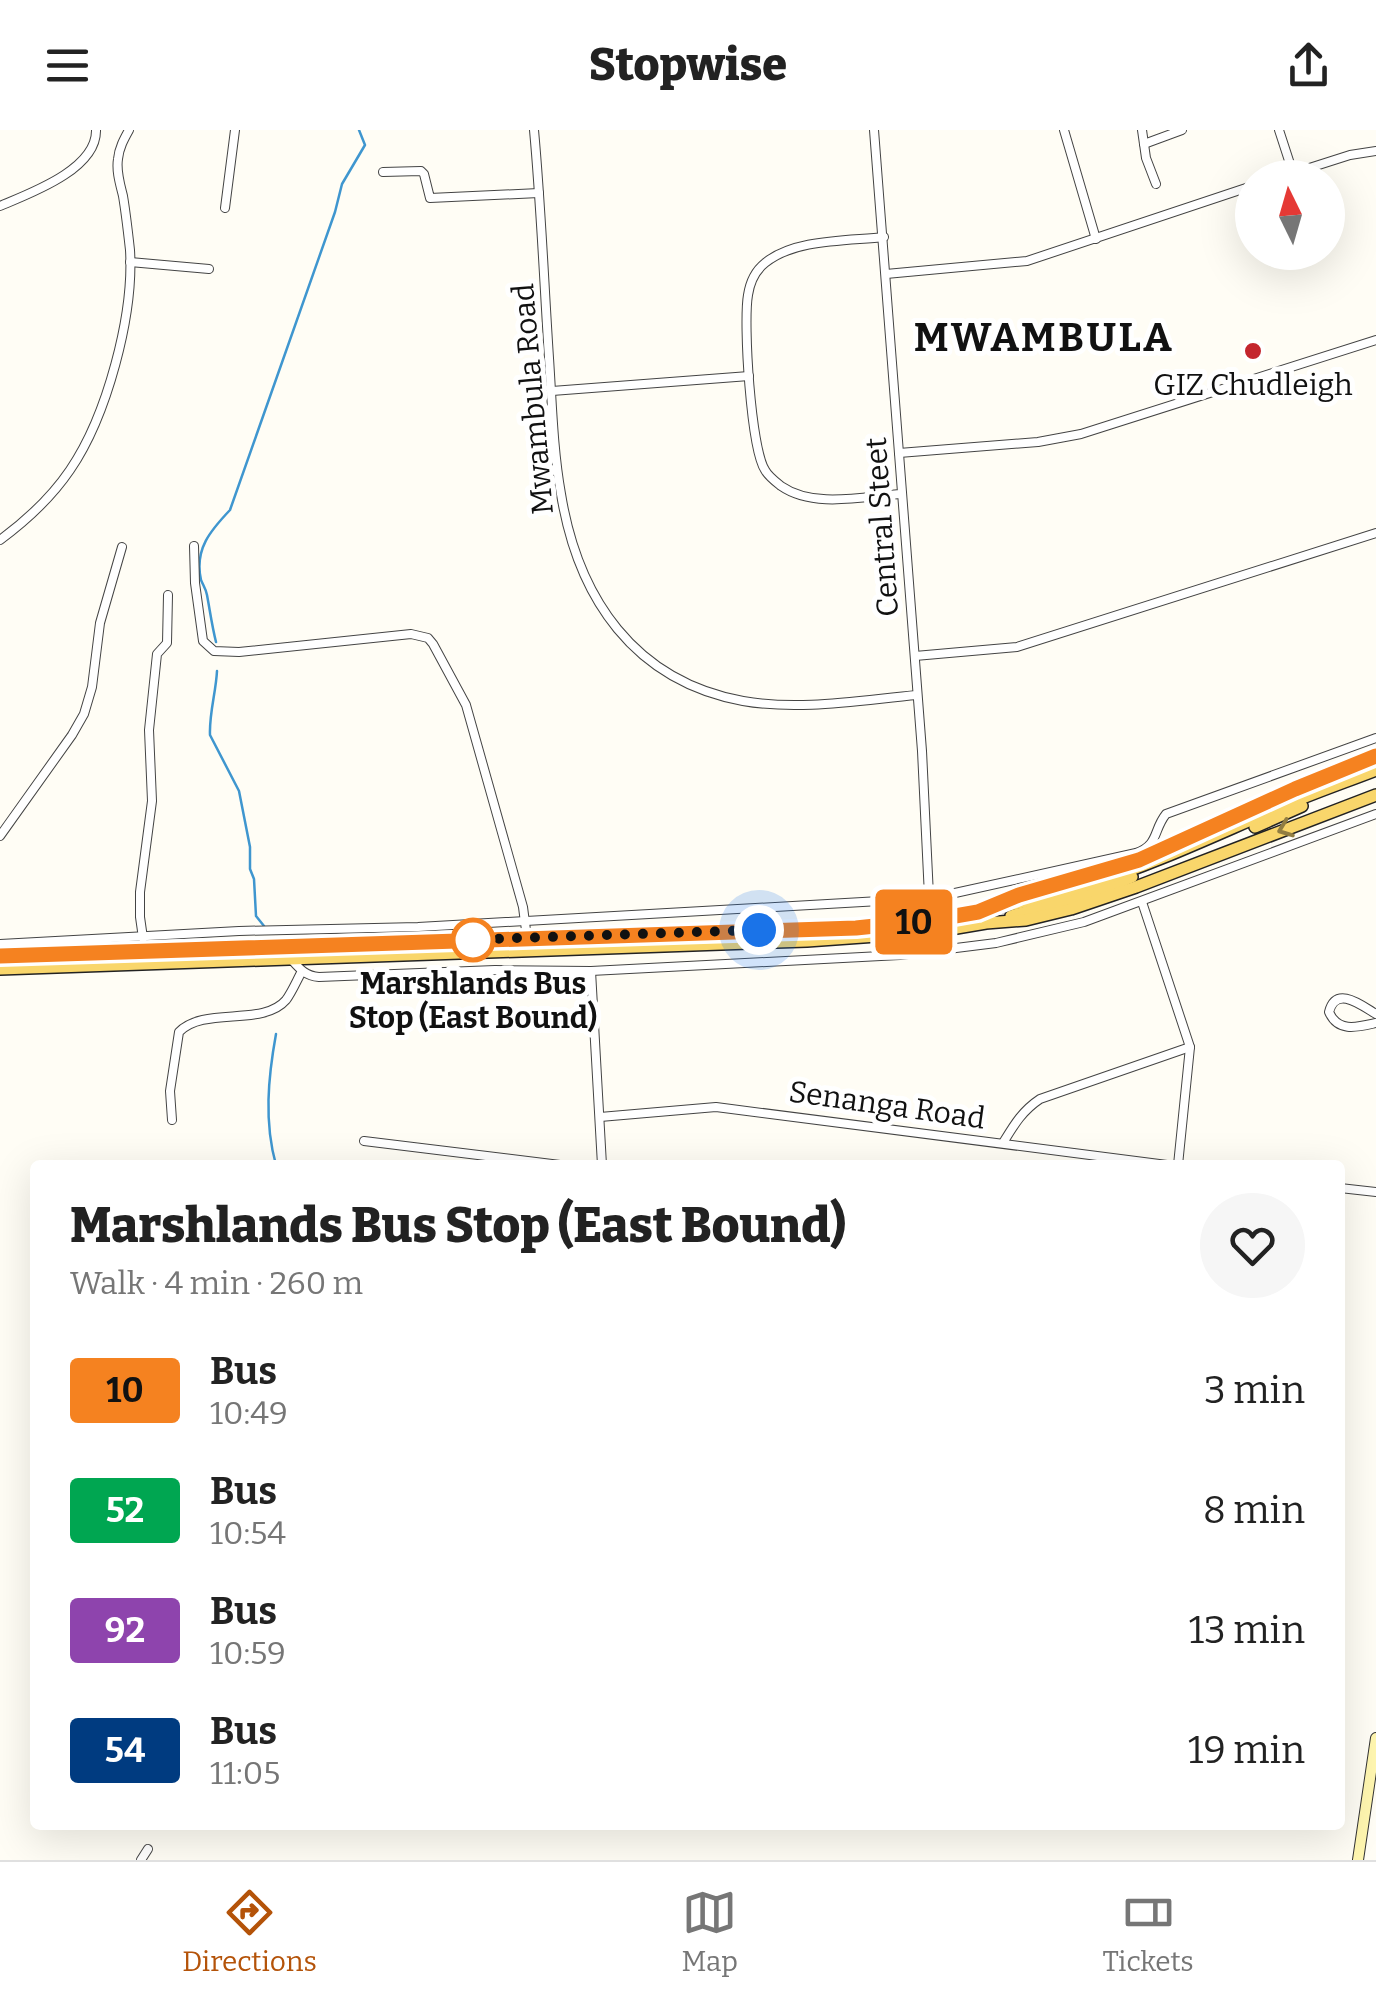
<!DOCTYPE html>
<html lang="en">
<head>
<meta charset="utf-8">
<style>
  :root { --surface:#fff; --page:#f6f6f6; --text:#222; --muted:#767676; --line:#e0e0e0; --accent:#b45309 }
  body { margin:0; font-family:Bitter,serif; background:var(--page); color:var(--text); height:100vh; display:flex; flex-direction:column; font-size:38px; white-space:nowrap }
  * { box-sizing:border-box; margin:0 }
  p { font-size:32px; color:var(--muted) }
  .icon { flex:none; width:55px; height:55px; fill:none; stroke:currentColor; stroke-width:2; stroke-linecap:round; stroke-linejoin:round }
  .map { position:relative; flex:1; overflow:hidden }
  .details { position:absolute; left:30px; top:1030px; width:1315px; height:670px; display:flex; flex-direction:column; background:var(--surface); border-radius:10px; box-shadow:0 10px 40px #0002 }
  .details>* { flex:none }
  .badge { padding:0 20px; border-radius:8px; font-size:35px; line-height:65px }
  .needle { width:65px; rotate:355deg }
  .controls { position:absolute; left:1235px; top:30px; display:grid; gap:20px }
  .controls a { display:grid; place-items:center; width:110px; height:110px; border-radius:50%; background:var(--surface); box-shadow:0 10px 40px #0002; font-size:50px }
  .you { position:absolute; width:50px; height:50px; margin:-25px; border:8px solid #fff; border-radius:50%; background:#1a73e8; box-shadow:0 0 0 15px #1a73e833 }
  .map>.badge { position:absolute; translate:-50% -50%; box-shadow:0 0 0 5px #fff }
  .round { display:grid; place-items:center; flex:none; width:105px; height:105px; border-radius:52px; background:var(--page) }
  .summary { display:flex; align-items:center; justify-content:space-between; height:170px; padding:0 40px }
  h1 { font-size:48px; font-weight:800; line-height:75px }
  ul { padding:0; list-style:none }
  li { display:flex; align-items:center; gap:30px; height:120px; padding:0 40px }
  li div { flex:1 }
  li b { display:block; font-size:38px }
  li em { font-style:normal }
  li .badge { min-width:110px; font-weight:700; text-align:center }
  header { display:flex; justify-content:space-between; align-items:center; height:130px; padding:0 40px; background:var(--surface); font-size:45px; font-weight:800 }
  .menu { display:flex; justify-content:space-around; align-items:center; height:140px; border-top:2px solid var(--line); background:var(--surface); font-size:28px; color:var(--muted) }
  .menu a { display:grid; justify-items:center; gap:5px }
  .menu .on { color:var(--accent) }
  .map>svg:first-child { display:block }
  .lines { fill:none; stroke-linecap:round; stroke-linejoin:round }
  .stream { stroke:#3f96cf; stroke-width:2.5 }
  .minor-casing { stroke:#444; stroke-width:10 }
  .secondary-casing { stroke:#333; stroke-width:12 }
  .primary-casing { stroke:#222; stroke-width:14 }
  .minor { stroke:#fff; stroke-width:8 }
  .secondary { stroke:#fff6b0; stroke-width:10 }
  .primary { stroke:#f9d66b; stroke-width:11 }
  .oneway { stroke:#917d42 }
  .line-casing { stroke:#fff; stroke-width:22 }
  .line { stroke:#f58220; stroke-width:15 }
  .walk { stroke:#111; stroke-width:10; stroke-dasharray:0 18 }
  .poi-dot { fill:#c4262e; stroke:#fff; stroke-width:4 }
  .stop-dot { fill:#fff; stroke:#f58220; stroke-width:5 }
  .labels { text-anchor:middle; stroke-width:10; stroke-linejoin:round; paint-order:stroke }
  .poi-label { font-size:30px; fill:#111; stroke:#fff }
  .street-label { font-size:30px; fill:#111; stroke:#fff }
  .stop-label { font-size:30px; font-weight:bold; fill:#111; stroke:#fff }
  .district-label { font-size:40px; font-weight:bold; letter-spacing:2.5px; fill:#111; stroke:#fff }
</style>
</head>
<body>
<header><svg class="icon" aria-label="menu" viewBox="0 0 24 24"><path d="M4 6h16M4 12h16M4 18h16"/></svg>Stopwise<svg class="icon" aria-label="share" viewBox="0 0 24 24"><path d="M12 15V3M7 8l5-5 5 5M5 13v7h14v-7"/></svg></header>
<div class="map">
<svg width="1376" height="1730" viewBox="0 0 1376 1730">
  <rect width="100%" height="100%" fill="#fffdf5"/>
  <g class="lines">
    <g class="stream">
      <path d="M216 512C212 496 210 481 207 465 206 459 203 455 201 450 194 419 211 400 230 380L335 82 342 54 365 15 359 0"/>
      <path d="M217 541C216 562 209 584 210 605L239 661 250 717V739L254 749 256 786 264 796"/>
      <path d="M276 1035C264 992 268 948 276 904"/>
    </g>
    <defs>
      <g id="minor">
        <path d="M534 0C541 76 544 152 549 228 552 273 553 319 561 364 578 468 634 551 743 571 800 581 861 570 917 565"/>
        <path d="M874 0 922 621 929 766 932 790"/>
        <path d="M1064 0 1096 109"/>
        <path d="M1142 0 1146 28 1156 54"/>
        <path d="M1279 0 1293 43"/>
        <path d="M1144 14 1182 0"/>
        <path d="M383 42 421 41 424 44 430 68 539 63"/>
        <path d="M1278 48 1350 25 1376 21"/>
        <path d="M0 76C31 63 97 39 96 0"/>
        <path d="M225 78 235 0"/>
        <path d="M884 107C847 111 794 109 765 133 755 141 750 152 748 165 743 193 751 319 765 340 768 346 776 352 781 356 814 379 865 366 902 364"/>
        <path d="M130 132 209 139"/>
        <path d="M886 144 1027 131 1252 56"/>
        <path d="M552 261 749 246"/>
        <path d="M899 323 1038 312 1081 304 1376 210"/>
        <path d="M0 410C27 390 51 368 70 340 107 286 134 185 130 120 128 102 126 84 123 66 120 54 116 41 118 29 119 18 124 9 129 0"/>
        <path d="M194 416 195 453 203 511 214 521 239 522 411 504 428 508 433 514 466 575 523 777 527 808"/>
        <path d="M915 526 1017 517 1376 403"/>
        <path d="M0 706 72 605 84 584 92 557 100 493 122 417"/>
        <path d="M1142 772 1190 917 1178 1035"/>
        <path d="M143 808 140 787V762L152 671 149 600 157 524 167 513 168 465"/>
        <path d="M0 814 239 801 418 797 880 771 955 763 1136 723C1159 715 1153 700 1166 684L1376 608"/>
        <path d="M290 828C299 838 305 846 319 847L495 840 591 841 900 825 996 813 1084 792 1376 684"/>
        <path d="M591 841 602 1035"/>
        <path d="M1376 884C1361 875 1336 855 1329 882 1338 903 1358 897 1376 893"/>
        <path d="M600 987 716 977 1167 1035"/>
        <path d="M172 990 170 961 179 902C204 876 263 897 286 870 292 862 297 850 302 841"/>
        <path d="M364 1011 560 1035"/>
        <path d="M1003 1013C1014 995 1022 981 1040 969L1190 917"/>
        <path d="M1340 1058 1376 1062"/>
        <path d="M141 1730 148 1719"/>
      </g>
      <path id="secondary" d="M1358 1730 1376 1608"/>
      <g id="primary">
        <path d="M1255 697 1302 676"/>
        <path d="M1023 764 1139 729 1318 649 1376 626"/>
        <path d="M1011 786 1091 764 1132 747"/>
        <path d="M0 825 856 797C935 790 1015 778 1090 754 1157 733 1219 703 1283 676 1313 663 1345 652 1376 640"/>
        <path d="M0 839 807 811 933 802 986 793 1026 790 1071 779 1136 757 1376 665"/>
      </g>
    </defs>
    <use href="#minor" class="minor-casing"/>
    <use href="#secondary" class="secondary-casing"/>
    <use href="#primary" class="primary-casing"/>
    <use href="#minor" class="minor"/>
    <use href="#secondary" class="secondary"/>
    <use href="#primary" class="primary"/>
  </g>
  <defs><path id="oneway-chevron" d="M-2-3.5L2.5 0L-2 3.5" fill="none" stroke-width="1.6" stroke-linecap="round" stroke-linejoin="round" transform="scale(2.5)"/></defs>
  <use class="oneway" href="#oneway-chevron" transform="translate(1285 699) rotate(159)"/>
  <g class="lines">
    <defs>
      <path id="line" d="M0 826 856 798 932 790 978 782 1019 765 1139 730 1295 659 1376 626"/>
    </defs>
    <use href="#line" class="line-casing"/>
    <use href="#line" class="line"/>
    <path class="walk" d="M473 810H459L759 800"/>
  </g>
  <circle class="poi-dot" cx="1253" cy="221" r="10"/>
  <circle class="stop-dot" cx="473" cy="810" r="20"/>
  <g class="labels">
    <g class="poi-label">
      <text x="1253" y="265">GIZ Chudleigh</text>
    </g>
    <g class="street-label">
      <text transform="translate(533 269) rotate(-95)" y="10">Mwambula Road</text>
      <text transform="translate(882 397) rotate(-94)" y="10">Central Steet</text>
      <text transform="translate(887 975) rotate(8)" y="10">Senanga Road</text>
    </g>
    <g class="stop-label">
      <text x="473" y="864">Marshlands Bus<tspan x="473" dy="34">Stop (East Bound)</tspan></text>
    </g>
    <g class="district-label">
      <text x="1044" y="221">MWAMBULA</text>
    </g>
  </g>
</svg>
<div class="controls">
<a><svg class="needle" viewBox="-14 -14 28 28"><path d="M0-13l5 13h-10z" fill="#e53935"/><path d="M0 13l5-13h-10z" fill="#767676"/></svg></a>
</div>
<div class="you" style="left:759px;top:800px"></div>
<b class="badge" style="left:914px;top:792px;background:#f58220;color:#111">10</b>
<section class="details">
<div class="summary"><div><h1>Marshlands Bus Stop (East Bound)</h1><p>Walk · 4 min · 260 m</p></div><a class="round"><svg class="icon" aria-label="heart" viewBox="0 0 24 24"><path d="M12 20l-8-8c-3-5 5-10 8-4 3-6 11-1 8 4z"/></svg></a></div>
<ul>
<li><span class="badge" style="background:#f58220;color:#111">10</span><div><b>Bus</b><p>10:49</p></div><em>3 min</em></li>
<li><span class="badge" style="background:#00a651;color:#fff">52</span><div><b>Bus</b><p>10:54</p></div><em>8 min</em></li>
<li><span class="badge" style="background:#8e44ad;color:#fff">92</span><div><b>Bus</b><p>10:59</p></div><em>13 min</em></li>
<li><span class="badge" style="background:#003b80;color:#fff">54</span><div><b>Bus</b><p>11:05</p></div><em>19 min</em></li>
</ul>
</section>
</div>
<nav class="menu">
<a class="on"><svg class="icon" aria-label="directions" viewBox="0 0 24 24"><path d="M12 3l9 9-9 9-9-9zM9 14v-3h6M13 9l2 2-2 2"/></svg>Directions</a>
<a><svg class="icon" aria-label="map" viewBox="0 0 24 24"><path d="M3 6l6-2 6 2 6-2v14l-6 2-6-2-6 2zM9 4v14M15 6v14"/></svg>Map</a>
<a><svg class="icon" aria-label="tickets" viewBox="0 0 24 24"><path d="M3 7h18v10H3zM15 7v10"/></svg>Tickets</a>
</nav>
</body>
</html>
